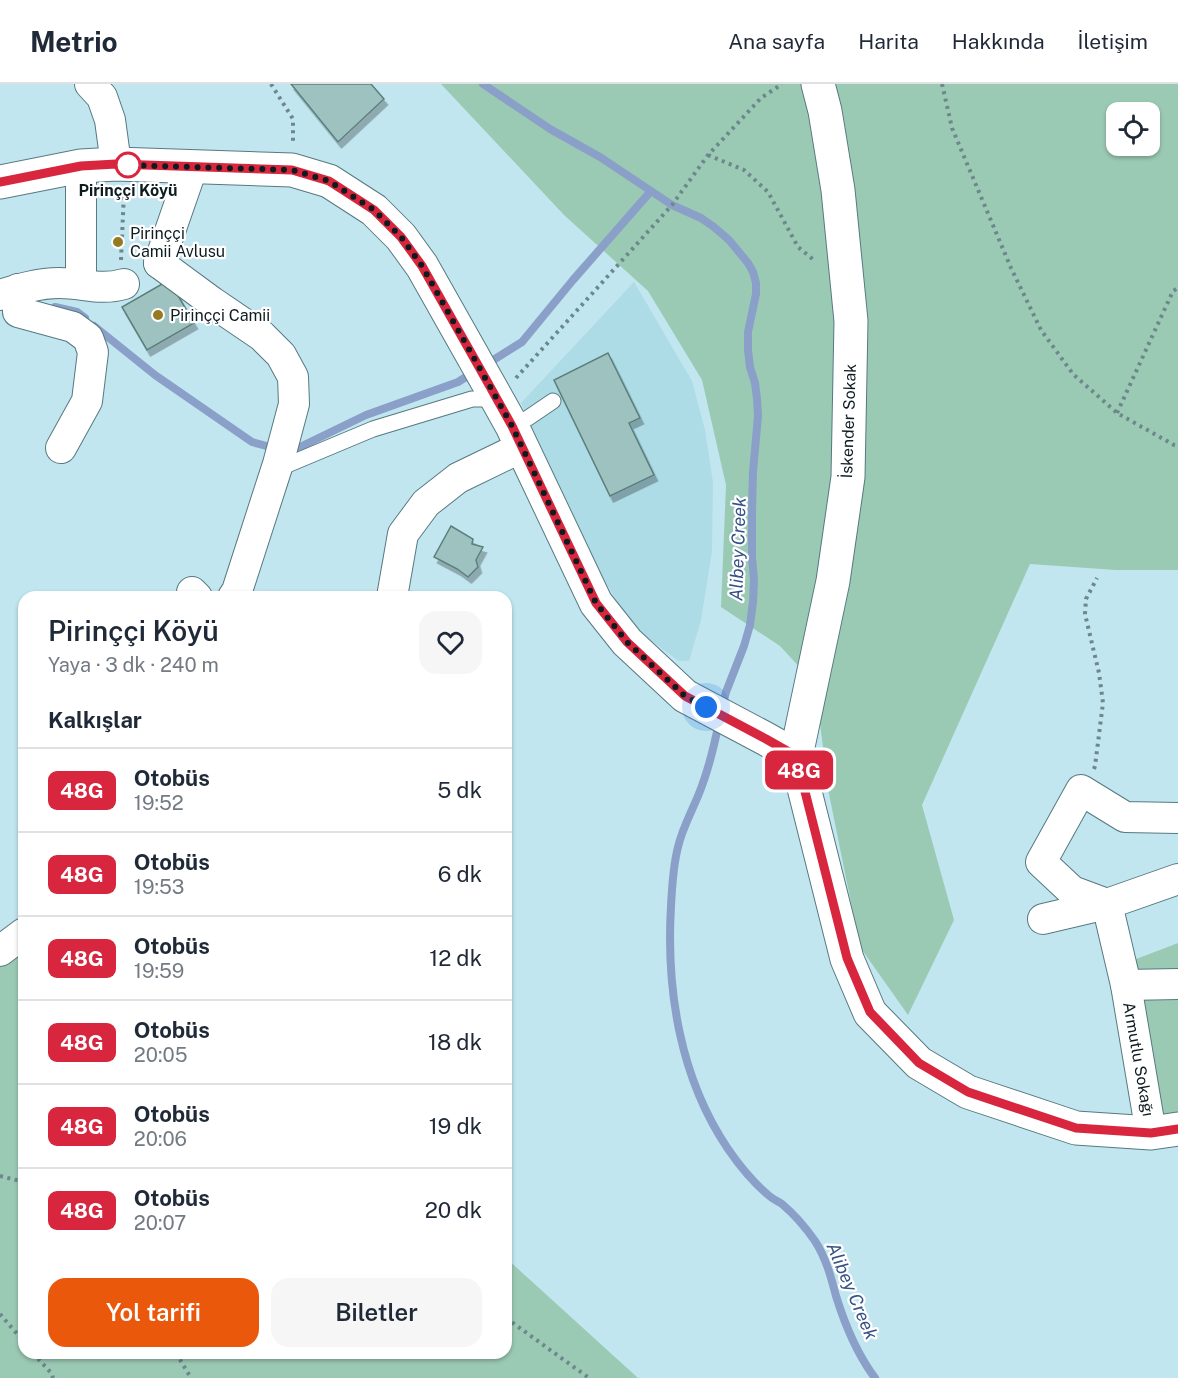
<!DOCTYPE html>
<html lang="tr">
<head>
<meta charset="utf-8">
<style>
  :root { --surface:#fff; --page:#f6f6f7; --text:#1f2937; --muted:#747a83; --line:#e0e1e3; --accent:#ea580c }
  body { margin:0; font-family:"Public Sans",sans-serif; background:var(--page); color:var(--text); height:100vh; display:flex; flex-direction:column; font-size:22px; white-space:nowrap }
  * { box-sizing:border-box; margin:0 }
  p { font-size:20px; color:var(--muted) }
  .icon { flex:none; width:33px; height:33px; fill:none; stroke:currentColor; stroke-width:2; stroke-linecap:round; stroke-linejoin:round }
  .map { position:relative; flex:1; overflow:hidden }
  .sheet { position:absolute; left:18px; top:507px; width:494px; height:768px; display:flex; flex-direction:column; background:var(--surface); border-radius:18px; box-shadow:0 2px 4px #0004 }
  .sheet>* { flex:none }
  .badge { padding:0 12px; border-radius:9px; font-size:21px; line-height:39px }
  .controls { position:absolute; left:1106px; top:18px; display:grid; gap:12px }
  .controls a { display:grid; place-items:center; width:54px; height:54px; border-radius:12px; background:var(--surface); box-shadow:0 2px 4px #0004; font-size:30px }
  .you { position:absolute; width:30px; height:30px; margin:-15px; border:4px solid #fff; border-radius:50%; background:#1a73e8; box-shadow:0 0 0 9px #1a73e833 }
  .map>.badge { position:absolute; translate:-50% -50%; box-shadow:0 0 0 3px #fff }
  h2 { padding:0 30px; font-size:22px; line-height:54px }
  .round { display:grid; place-items:center; flex:none; width:63px; height:63px; border-radius:18px; background:var(--page) }
  .headline { display:flex; align-items:center; justify-content:space-between; height:102px; padding:0 30px }
  h1 { font-size:28px; font-weight:600; line-height:45px }
  .cta { display:flex; gap:12px; margin-top:auto; padding:12px 30px }
  .cta a { flex:1; height:69px; border-radius:18px; background:var(--accent); color:#fff; font-size:24px; font-weight:600; line-height:69px; text-align:center }
  .cta a+a { background:var(--page); color:var(--text) }
  ul { padding:0; list-style:none }
  li { display:flex; align-items:center; gap:18px; height:84px; padding:0 30px; border-top:2px solid var(--line) }
  li div { flex:1 }
  li b { display:block; font-size:22px }
  li em { font-style:normal }
  li .badge { min-width:66px; font-weight:700; text-align:center }
  header { display:flex; align-items:center; gap:36px; box-sizing:border-box; height:84px; padding:0 30px; background:var(--surface); border-bottom:2px solid var(--line) }
  header strong { font-size:28px }
  nav { display:flex; gap:33px; margin-inline-start:auto; font-size:21px }
  .map>svg:first-child { display:block }
  .built { fill:#addbe6 }
  .green { fill:#9bcab4; fill-rule:evenodd }
  .lines { fill:none; stroke-linecap:round; stroke-linejoin:round }
  .stream { stroke:#8aa0c8; stroke-width:8 }
  .building { fill:#9dc2bf; stroke:#5c7f7c; stroke-width:1.5; filter:url(#shadow) }
  .lane-casing { stroke:#577981; stroke-width:17 }
  .street-casing { stroke:#577981; stroke-width:32 }
  .secondary-casing { stroke:#577981; stroke-width:35 }
  .path { stroke:#6d878d; stroke-width:4; stroke-dasharray:3 4.5; stroke-linecap:butt }
  .lane { stroke:#fff; stroke-width:15 }
  .street { stroke:#fff; stroke-width:30 }
  .secondary { stroke:#fff; stroke-width:33 }
  .line-casing { stroke:#fff; stroke-width:14 }
  .line { stroke:#d7263d; stroke-width:9 }
  .walk { stroke:#0e1b1f; stroke-width:6; stroke-dasharray:0 10.8 }
  .stop-dot { fill:#fff; stroke:#d7263d; stroke-width:3 }
  .poi-dot { fill:#947a21; stroke:#fff; stroke-width:2 }
  .labels { text-anchor:middle; stroke-width:4.5; stroke-linejoin:round; paint-order:stroke }
  .stop-label { font-size:16px; font-weight:bold; fill:#0e1b1f; stroke:#fff }
  .poi-label { font-size:16px; fill:#0e1b1f; stroke:#fff; text-anchor:start }
  .street-label { font-size:16px; fill:#0e1b1f; stroke:#fff }
  .water-label { font-size:18px; font-style:italic; fill:#355185; stroke:#fff }
</style>
</head>
<body>
<header>
<strong>Metrio</strong>
<nav><a>Ana sayfa</a><a>Harita</a><a>Hakkında</a><a>İletişim</a></nav>
</header>
<div class="map">
<svg width="1178" height="1294" viewBox="0 0 1178 1294">
  <defs>
    <filter id="shadow"><feDropShadow dx="3.5" dy="6" stdDeviation="0" flood-color="#0004"/></filter>
  </defs>
  <rect width="100%" height="100%" fill="#c1e6ef"/>
  <path class="built" d="M634 198 692 297 705 346 713 399 712 467 701 536 689 577H679L642 550 619 521 595 480 521 319Z"/>
  <g class="green">
    <path d="M441 0H1178V486H1116L1030 480 922 721 954 836 908 931 860 863 829 710 815 600 780 562 721 523 726 401 702 296 648 207 564 131ZM1116 28H1149V62H1116Z"/>
    <path d="M24 841V1269H506V1174L638 1294H0V868Z"/>
    <path d="M1178 859V1028L1152 1032 1118 882Z"/>
  </g>
  <g class="lines">
    <g class="stream">
      <path d="M483 0 550 45 600 73 672 121 701 134 714 143 729 156 748 179 753 188 756 199V210L748 248V266L750 283 755 299 757 315 758 332 753 388 752 428V473L754 496 753 518 750 541 744 562 726 608 722 623"/>
      <path d="M55 223 77 228 85 234"/>
      <path d="M94 242 155 291 252 358 274 364"/>
      <path d="M487 280 522 258 573 196 651 107"/>
      <path d="M289 363H300L366 331 458 298 474 288"/>
      <path d="M719 638C714 663 708 688 698 712 691 729 682 745 678 763 673 782 672 802 671 822 666 906 680 994 728 1065 739 1081 752 1097 767 1110 771 1114 777 1117 782 1120 795 1131 806 1144 815 1157 826 1174 831 1193 836 1212 845 1241 857 1270 875 1294"/>
    </g>
  </g>
  <g class="building">
    <path d="M291 0H371L384 15 338 58Z"/>
    <path d="M169 196 194 239 147 266 122 223Z"/>
    <path d="M608 269 640 334 629 339 654 391 610 412 554 296Z"/>
    <path d="M451 442 473 455 472 460 483 463 476 476 478 483 468 493 457 485 434 473Z"/>
  </g>
  <g class="lines">
    <defs>
      <g id="lane">
        <path d="M512 342 528 334 553 317"/>
        <path d="M278 380 287 381 373 345 472 315H497"/>
      </g>
      <g id="street">
        <path d="M90 0 102 13 110 36 116 80"/>
        <path d="M81 82V200"/>
        <path d="M159 179 212 218 262 252 281 271 293 293 294 320 278 380 237 507 233 513"/>
        <path d="M159 179 192 84"/>
        <path d="M18 205V228L73 243 88 254 93 268 87 317 61 364"/>
        <path d="M0 211C19 205 39 199 59 199 84 199 100 207 124 200"/>
        <path d="M192 508 197 513"/>
        <path d="M392 513 403 450 426 419 458 394 522 363"/>
        <path d="M1043 835 1107 820 1178 795"/>
        <path d="M0 867 24 849"/>
        <path d="M1126 901 1178 900"/>
        <path d="M1151 1049 1126 901 1107 820 1072 807 1041 778 1081 706 1125 733 1178 734"/>
      </g>
      <g id="secondary">
        <path d="M0 98 81 82 116 80 292 86 329 97 374 126 401 153 422 182 488 299 512 342 596 519 627 558 685 612 766 655 796 672 847 875 870 929 919 979 968 1008 1076 1044 1151 1049 1178 1045"/>
        <path d="M796 672 833 497 848 393 851 237 838 106 825 27 818 0"/>
      </g>
    </defs>
    <use href="#lane" class="lane-casing"/>
    <use href="#street" class="street-casing"/>
    <use href="#secondary" class="secondary-casing"/>
    <g class="path">
      <path d="M271 0 293 35V59"/>
      <path d="M942 0 952 44 1011 184 1041 246 1073 290 1117 329 1174 361 1178 362"/>
      <path d="M708 71 744 86 768 108 798 163 815 177"/>
      <path d="M121 176 124 108"/>
      <path d="M516 294 672 121 708 71 761 14 782 0"/>
      <path d="M1117 329 1173 207 1178 204"/>
      <path d="M1094 685 1095 682 1103 619 1099 589 1085 530 1086 515 1097 494"/>
      <path d="M0 1092 24 1098"/>
      <path d="M0 1230 24 1258"/>
      <path d="M506 1234 589 1294"/>
      <path d="M33 1269 52 1290 53 1294"/>
      <path d="M176 1269 191 1294"/>
    </g>
    <use href="#lane" class="lane"/>
    <use href="#street" class="street"/>
    <use href="#secondary" class="secondary"/>
  </g>
  <g class="lines">
    <defs>
      <path id="line" d="M0 98 81 82 116 80 292 86 329 97 374 126 401 153 422 182 488 299 512 342 596 519 627 558 685 612 766 655 796 672 847 874 870 928 919 979 968 1008 1076 1044 1151 1049 1178 1045"/>
    </defs>
    <use href="#line" class="line-casing"/>
    <use href="#line" class="line"/>
    <path class="walk" d="M128 81H125L292 86 329 97 374 126 401 153 422 182 488 299 512 342 596 519 627 558 685 612 706 623"/>
  </g>
  <circle class="stop-dot" cx="128" cy="81" r="12"/>
  <g class="poi-dot">
    <circle cx="118" cy="158" r="6"/>
    <circle cx="158" cy="231" r="6"/>
  </g>
  <g class="labels">
    <g class="stop-label">
      <text x="128" y="112">Pirinççi Köyü</text>
    </g>
    <g class="poi-label">
      <text x="130" y="155">Pirinççi<tspan x="130" dy="18">Camii Avlusu</tspan></text>
      <text x="170" y="237">Pirinççi Camii</text>
    </g>
    <g class="street-label">
      <text transform="translate(848 337) rotate(-88)" y="6">İskender Sokak</text>
      <text transform="translate(1139 975) rotate(80)" y="6">Armutlu Sokağı</text>
    </g>
    <g class="water-label">
      <text transform="translate(738 465) rotate(-88)" y="6">Alibey Creek</text>
      <text transform="translate(852 1207) rotate(67)" y="6">Alibey Creek</text>
    </g>
  </g>
</svg>
<div class="controls">
<a><svg class="icon" aria-label="locate" viewBox="0 0 24 24"><circle cx="12" cy="12" r="6"/><path d="M12 2v4M12 18v4M2 12h4M18 12h4"/></svg></a>
</div>
<div class="you" style="left:706px;top:623px"></div>
<b class="badge" style="left:799px;top:686px;background:#d7263d;color:#fff">48G</b>
<section class="sheet">
<div class="headline"><div><h1>Pirinççi Köyü</h1><p>Yaya · 3 dk · 240 m</p></div><a class="round"><svg class="icon" aria-label="heart" viewBox="0 0 24 24"><path d="M12 20l-8-8c-3-5 5-10 8-4 3-6 11-1 8 4z"/></svg></a></div>
<h2>Kalkışlar</h2>
<ul>
<li><span class="badge" style="background:#d7263d;color:#fff">48G</span><div><b>Otobüs</b><p>19:52</p></div><em>5 dk</em></li>
<li><span class="badge" style="background:#d7263d;color:#fff">48G</span><div><b>Otobüs</b><p>19:53</p></div><em>6 dk</em></li>
<li><span class="badge" style="background:#d7263d;color:#fff">48G</span><div><b>Otobüs</b><p>19:59</p></div><em>12 dk</em></li>
<li><span class="badge" style="background:#d7263d;color:#fff">48G</span><div><b>Otobüs</b><p>20:05</p></div><em>18 dk</em></li>
<li><span class="badge" style="background:#d7263d;color:#fff">48G</span><div><b>Otobüs</b><p>20:06</p></div><em>19 dk</em></li>
<li><span class="badge" style="background:#d7263d;color:#fff">48G</span><div><b>Otobüs</b><p>20:07</p></div><em>20 dk</em></li>
</ul>
<div class="cta"><a>Yol tarifi</a><a>Biletler</a></div>
</section>
</div>
</body>
</html>
